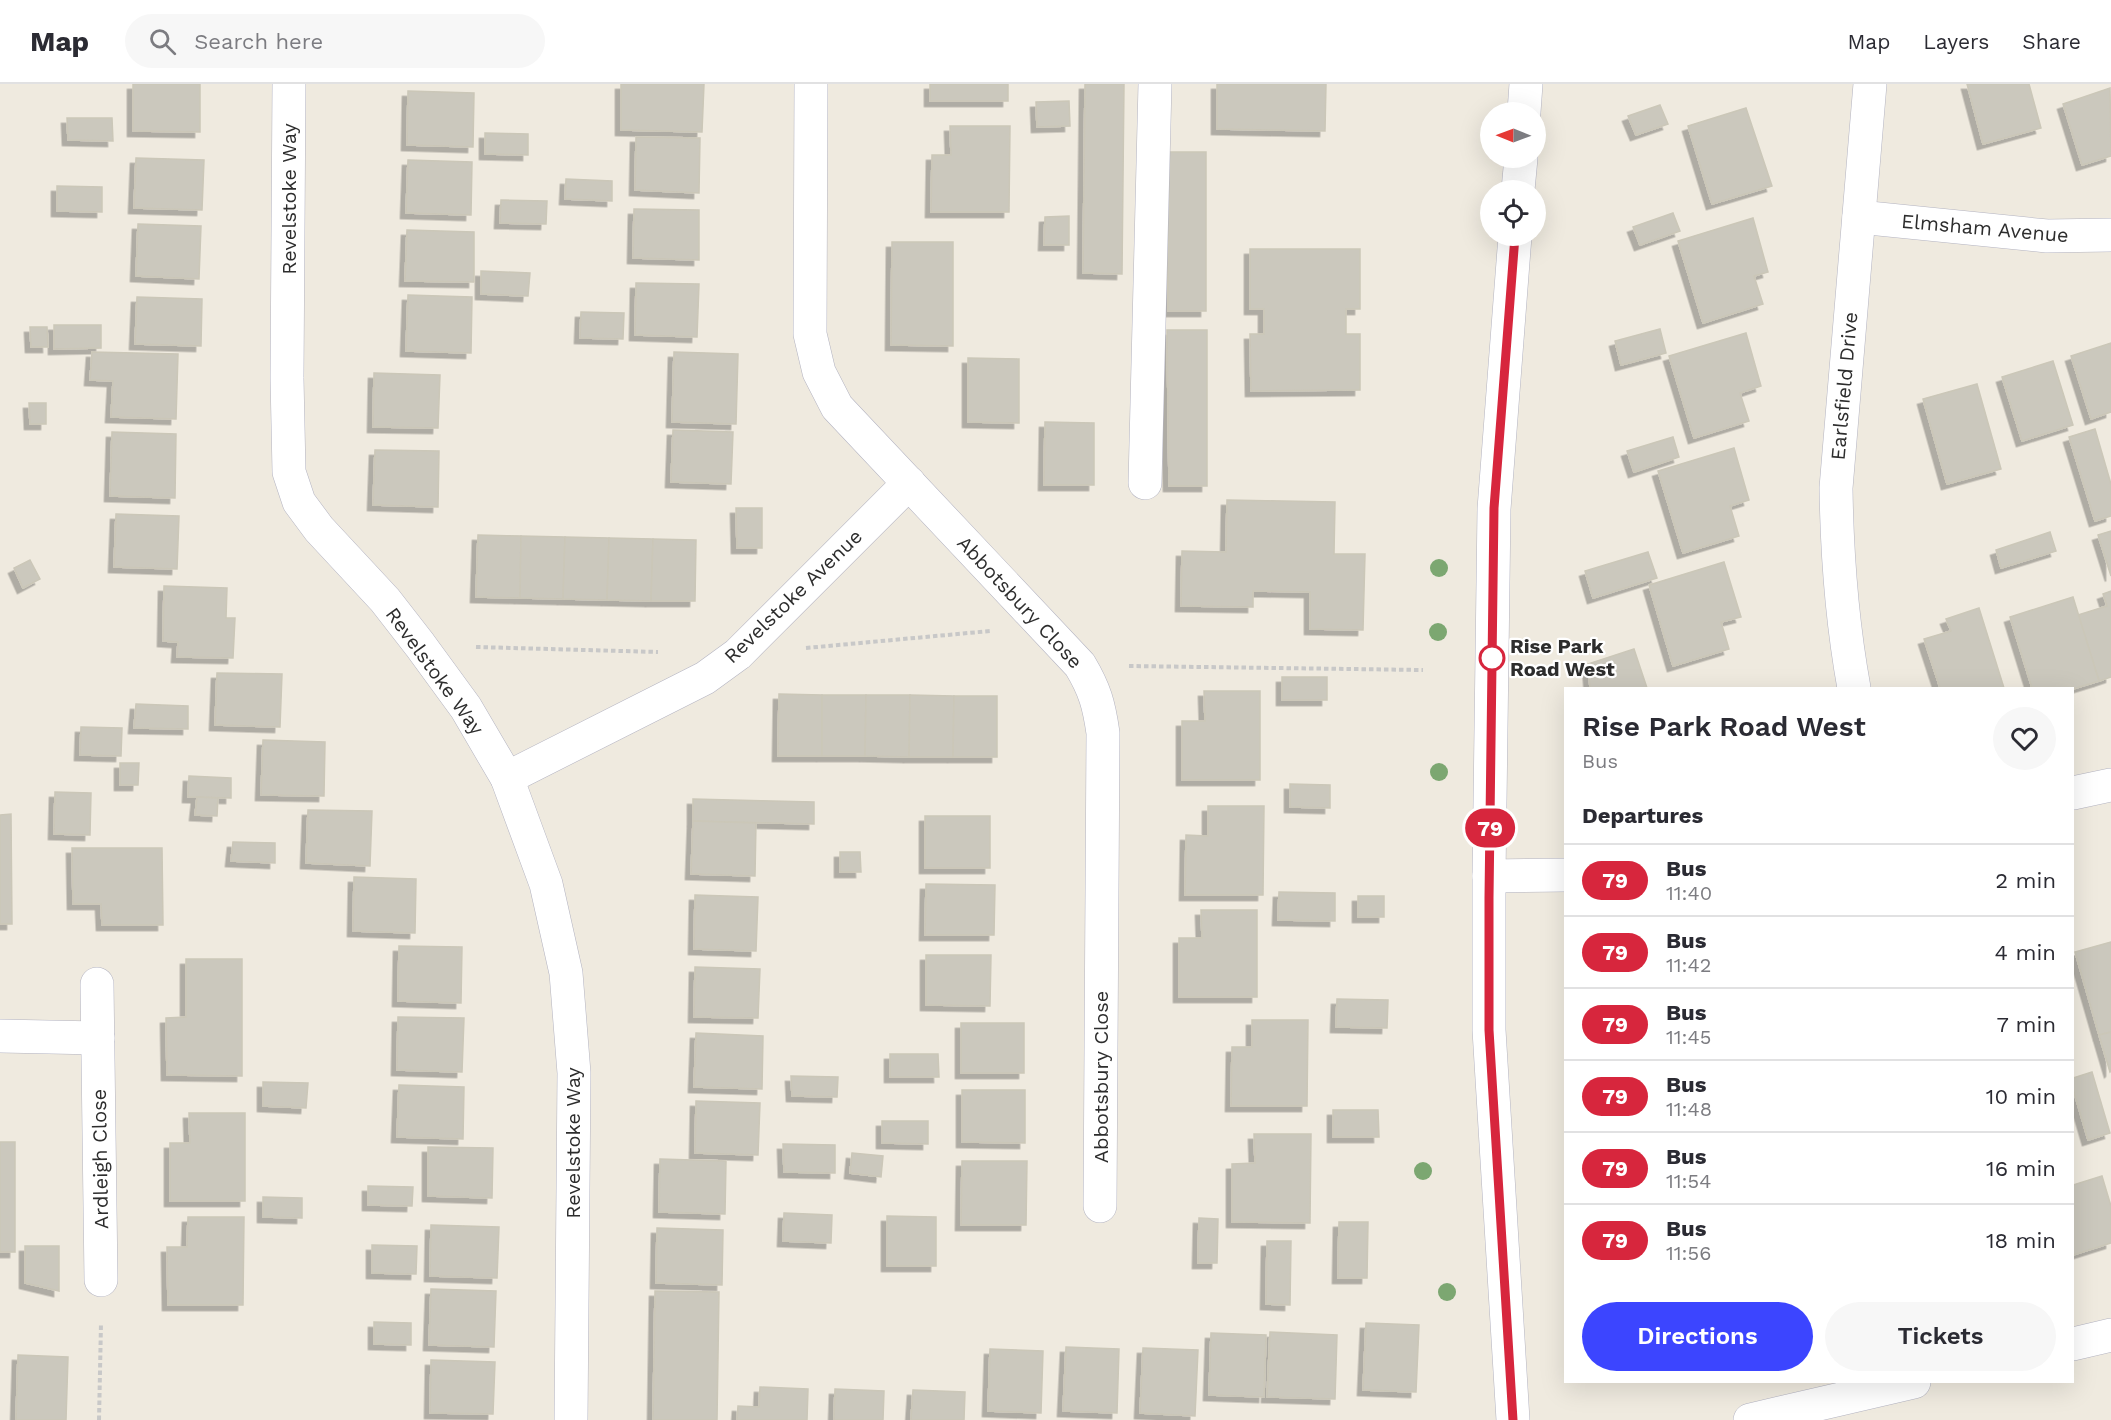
<!DOCTYPE html>
<html lang="en">
<head>
<meta charset="utf-8">
<style>
  :root { --surface:#fff; --page:#f7f7f7; --text:#2b2b33; --muted:#7c7c81; --line:#e1e1e2; --accent:#3c45ff }
  body { margin:0; font-family:"Work Sans",sans-serif; background:var(--page); color:var(--text); height:100vh; display:flex; flex-direction:column; font-size:22px; white-space:nowrap }
  * { box-sizing:border-box; margin:0 }
  p { font-size:20px; color:var(--muted) }
  .icon { flex:none; width:33px; height:33px; fill:none; stroke:currentColor; stroke-width:2; stroke-linecap:round; stroke-linejoin:round }
  .map { position:relative; flex:1; overflow:hidden }
  .details { position:absolute; left:1564px; top:603px; width:510px; height:696px; display:flex; flex-direction:column; background:var(--surface); border-radius:0px; box-shadow:0 6px 24px #0002 }
  .details>* { flex:none }
  .badge { padding:0 12px; border-radius:20px; font-size:21px; line-height:39px }
  .needle { width:39px; rotate:271deg }
  .controls { position:absolute; left:1480px; top:18px; display:grid; gap:12px }
  .controls a { display:grid; place-items:center; width:66px; height:66px; border-radius:50%; background:var(--surface); box-shadow:0 6px 24px #0002; font-size:30px }
  .map>.badge { position:absolute; translate:-50% -50%; box-shadow:0 0 0 3px #fff }
  h2 { padding:0 18px; font-size:22px; line-height:54px }
  .round { display:grid; place-items:center; flex:none; width:63px; height:63px; border-radius:32px; background:var(--page) }
  .overview { display:flex; align-items:center; justify-content:space-between; height:102px; padding:0 18px }
  h1 { font-size:28px; font-weight:600; line-height:45px }
  .button { display:flex; gap:12px; margin-top:auto; padding:12px 18px }
  .button a { flex:1; height:69px; border-radius:36px; background:var(--accent); color:#fff; font-size:24px; font-weight:600; line-height:69px; text-align:center }
  .button a+a { background:var(--page); color:var(--text) }
  ul { padding:0; list-style:none }
  li { display:flex; align-items:center; gap:18px; height:72px; padding:0 18px; border-top:2px solid var(--line) }
  li div { flex:1 }
  li b { display:block; font-size:22px }
  li em { font-style:normal }
  li .badge { min-width:66px; font-weight:700; text-align:center }
  header { display:flex; align-items:center; gap:36px; box-sizing:border-box; height:84px; padding:0 30px; background:var(--surface); border-bottom:2px solid var(--line) }
  header strong { font-size:28px }
  nav { display:flex; gap:33px; margin-inline-start:auto; font-size:21px }
  .search { width:420px; height:54px; background:var(--page); display:flex; align-items:center; gap:15px; box-sizing:border-box; padding:0 21px; border-radius:33px; color:var(--muted); font-size:22px }
  .map>svg:first-child { display:block }
  .building { fill:#cbc8bd; stroke:#cbc7b8; stroke-width:1.5; filter:url(#shadow) }
  .lines { fill:none; stroke-linecap:round; stroke-linejoin:round }
  .minor-casing { stroke:#b3b3c1; stroke-width:34 }
  .path { stroke:#c8c8c8; stroke-width:4; stroke-dasharray:4.5 3; stroke-linecap:butt }
  .minor { stroke:#fff; stroke-width:33 }
  .tree { fill:#7ca771 }
  .line-casing { stroke:#fff; stroke-width:14 }
  .line { stroke:#d7263d; stroke-width:9 }
  .stop-dot { fill:#fff; stroke:#d7263d; stroke-width:3 }
  .labels { text-anchor:middle; stroke-width:4.5; stroke-linejoin:round; paint-order:stroke }
  .street-label { font-size:20px; fill:#2d2d2d; stroke:#fff }
  .stop-label { font-size:20px; font-weight:bold; fill:#2d2d2d; stroke:#fff; text-anchor:start }
</style>
</head>
<body>
<header>
<strong>Map</strong>
<div class="search"><svg class="icon" aria-label="search" viewBox="0 0 24 24"><circle cx="10" cy="10" r="6"/><path d="M15 15l6 6"/></svg>Search here</div>
<nav><a>Map</a><a>Layers</a><a>Share</a></nav>
</header>
<div class="map">
<svg width="2111" height="1336" viewBox="0 0 2111 1336">
  <defs>
    <filter id="shadow"><feDropShadow dx="-5.5" dy="5.5" stdDeviation="0" flood-color="#0004"/></filter>
  </defs>
  <rect width="100%" height="100%" fill="#efeadf"/>
  <g class="building">
    <path d="M133 0H200V48L133 47Z"/>
    <path d="M621 0H704L702 48 621 46Z"/>
    <rect x="930" y="0" width="78" height="17"/>
    <path d="M1085 0H1124L1122 190 1083 189Z"/>
    <path d="M1217 0H1326L1325 47 1217 45Z"/>
    <path d="M1967 0H2029L2041 44 1983 60Z"/>
    <path d="M2110 4 2111 72 2082 81 2063 20Z"/>
    <path d="M408 7 474 9 473 63 407 61Z"/>
    <path d="M1069 17 1070 42 1037 43 1036 18Z"/>
    <path d="M1660 21 1668 40 1636 51 1628 32Z"/>
    <path d="M1746 24 1772 102 1712 120 1688 42Z"/>
    <path d="M67 34H112L113 57 68 56Z"/>
    <path d="M950 42H1010L1009 128H931L932 71H951Z"/>
    <path d="M485 49 528 50V71L485 70Z"/>
    <path d="M636 53 700 54 699 109 635 106Z"/>
    <rect x="1168" y="68" width="38" height="159"/>
    <path d="M136 74 204 76 202 126 134 124Z"/>
    <path d="M408 76 472 78 471 131 406 129Z"/>
    <path d="M566 95 612 97V117L565 115Z"/>
    <path d="M57 102 102 103V128L57 127Z"/>
    <path d="M501 116 547 117 546 140 500 139Z"/>
    <path d="M634 125 699 126V176L633 174Z"/>
    <path d="M1673 129 1680 147 1640 161 1633 143Z"/>
    <path d="M1069 132V161H1044L1045 133Z"/>
    <path d="M1753 134 1768 188 1754 192 1763 220 1703 239 1678 157Z"/>
    <path d="M138 140 201 142 199 195 136 192Z"/>
    <path d="M407 146 474 148V198L405 197Z"/>
    <path d="M892 158H953V262L891 261Z"/>
    <path d="M1250 165H1360V225H1346V250H1360V306L1251 307 1250 250H1264V225H1250Z"/>
    <path d="M481 187 530 189 528 212 481 210Z"/>
    <path d="M636 199 699 200 697 253 635 251Z"/>
    <path d="M408 211 472 213 471 269 406 267Z"/>
    <path d="M137 213 202 215 201 262 135 260Z"/>
    <path d="M581 228 624 229 623 255 580 254Z"/>
    <path d="M54 241H101V264L54 265Z"/>
    <path d="M30 243H47L48 263H31Z"/>
    <path d="M1660 245 1666 269 1621 281 1615 257Z"/>
    <path d="M1167 246H1207V402H1169Z"/>
    <path d="M1746 249 1761 302 1740 309 1749 337 1694 354 1669 272Z"/>
    <path d="M2111 259V328L2091 335 2071 272Z"/>
    <path d="M92 268 178 270 176 335 111 333 113 297 90 296Z"/>
    <path d="M674 268 738 270 736 340 672 338Z"/>
    <path d="M968 274 1019 275V339L968 338Z"/>
    <path d="M2053 277 2073 341 2022 357 2002 293Z"/>
    <path d="M374 289 440 291 438 344 373 343Z"/>
    <path d="M1977 300 2001 385 1947 400 1923 315Z"/>
    <path d="M29 319H46V340H30Z"/>
    <path d="M1045 338 1094 339V401H1044Z"/>
    <path d="M2095 345 2111 400V432L2095 437 2069 353Z"/>
    <path d="M673 346 733 348 731 400 671 398Z"/>
    <path d="M112 348 176 350 175 414 110 412Z"/>
    <path d="M1673 353 1679 373 1634 388 1627 367Z"/>
    <path d="M1734 364 1749 416 1730 422 1739 452 1683 469 1658 387Z"/>
    <path d="M375 366 439 367 438 423 373 421Z"/>
    <path d="M1227 416 1335 418 1334 470H1365L1363 546 1310 545V508L1253 507V523L1181 522 1182 467 1226 468Z"/>
    <path d="M736 424H762V464H737Z"/>
    <path d="M116 430 179 432 177 485 114 483Z"/>
    <path d="M2111 447V492L2098 451Z"/>
    <path d="M2050 448 2056 467 2001 484 1996 466Z"/>
    <path d="M478 451 521 452 520 514 476 513Z"/>
    <path d="M521 452 565 453 563 515 520 514Z"/>
    <path d="M565 453 609 454 607 516 563 515Z"/>
    <path d="M609 454 653 455 651 517 607 516Z"/>
    <path d="M653 455 696 456 695 517H651Z"/>
    <path d="M1648 468 1657 494 1593 514 1585 487Z"/>
    <path d="M30 476 40 495 23 504 14 484Z"/>
    <path d="M1724 478 1741 533 1721 538 1729 565 1673 582 1649 501Z"/>
    <path d="M164 502 227 504 226 534H235L233 574 177 573 178 558 163 557Z"/>
    <path d="M2111 507V593L2099 597 2078 531 2107 522 2103 510Z"/>
    <path d="M2073 513 2099 597 2073 605 2032 604 2010 533Z"/>
    <path d="M1979 524 2004 604H1940L1924 555 1951 547 1946 535Z"/>
    <path d="M1634 565 1647 604H1590L1588 580Z"/>
    <path d="M217 589 282 590 280 643 215 641Z"/>
    <rect x="1282" y="593" width="45" height="23"/>
    <path d="M1204 607H1260V696H1182V637H1205Z"/>
    <path d="M779 610 822 611V672H778Z"/>
    <path d="M822 611H866L865 672H822Z"/>
    <path d="M866 611H910L909 673 865 672Z"/>
    <path d="M910 611 954 612 953 673H909Z"/>
    <path d="M954 612H997V673H953Z"/>
    <path d="M136 620 188 622V645L134 644Z"/>
    <path d="M81 643 122 644 121 672 80 671Z"/>
    <path d="M263 656 325 658 324 712 261 711Z"/>
    <path d="M120 679H139L138 701H120Z"/>
    <path d="M189 692 231 694V714L188 713Z"/>
    <path d="M1290 700 1330 701V724L1290 723Z"/>
    <path d="M55 708 91 709 90 751 54 750Z"/>
    <path d="M197 713 218 714 217 732 195 731Z"/>
    <path d="M693 715 814 718V740L693 737Z"/>
    <path d="M1208 722H1264L1263 811H1185L1186 751 1208 752Z"/>
    <path d="M308 726 372 727 370 782 306 779Z"/>
    <path d="M11 730 12 840H0V731Z"/>
    <rect x="925" y="732" width="65" height="52"/>
    <path d="M693 737 756 739 755 792 691 790Z"/>
    <path d="M233 758 275 759V779L231 777Z"/>
    <path d="M72 764H162L163 841H102L101 820H73Z"/>
    <path d="M840 768H860L861 788H840Z"/>
    <path d="M354 793 416 795 415 849 353 847Z"/>
    <path d="M926 800 995 801 994 851H925Z"/>
    <path d="M1279 808 1335 809V837L1278 836Z"/>
    <path d="M695 811 758 813 756 867 694 865Z"/>
    <rect x="1358" y="812" width="26" height="21"/>
    <path d="M1201 826H1257V913H1179V854H1202Z"/>
    <path d="M2111 858V948L2099 951 2075 868Z"/>
    <path d="M399 862 462 863 461 919 398 917Z"/>
    <path d="M926 871H991L990 922 926 921Z"/>
    <path d="M186 875H242V992L167 991 166 934 186 933Z"/>
    <path d="M695 883 760 885 758 934 694 933Z"/>
    <path d="M1337 915 1388 916 1387 944 1336 943Z"/>
    <path d="M398 933 464 934 462 988 397 986Z"/>
    <path d="M1252 936H1308L1307 1022H1231L1232 963H1252Z"/>
    <rect x="961" y="939" width="63" height="50"/>
    <path d="M2111 948V987L2110 988 2099 951Z"/>
    <path d="M696 949 763 952 762 1005 694 1003Z"/>
    <path d="M890 970H938L939 993H890Z"/>
    <path d="M2092 988 2110 1049 2088 1056 2073 1005V994Z"/>
    <path d="M791 992 838 993 837 1013 792 1012Z"/>
    <path d="M263 998 308 999 306 1024 263 1022Z"/>
    <path d="M399 1001 464 1003 463 1055 397 1053Z"/>
    <path d="M962 1006H1025V1059L962 1058Z"/>
    <path d="M696 1017 760 1019 758 1071 695 1069Z"/>
    <path d="M1333 1026H1378L1379 1053H1333Z"/>
    <path d="M189 1029H245V1117H170V1059H190Z"/>
    <path d="M882 1037H928V1060L882 1059Z"/>
    <path d="M1254 1050H1311L1310 1139 1232 1138V1080L1255 1079Z"/>
    <rect x="0" y="1058" width="15" height="110"/>
    <path d="M783 1060 835 1061V1089L784 1088Z"/>
    <path d="M428 1063 493 1064 492 1114 428 1112Z"/>
    <path d="M852 1069 883 1072 881 1093 850 1089Z"/>
    <path d="M660 1075 726 1077 725 1130 659 1128Z"/>
    <path d="M962 1077H1027L1026 1141H961Z"/>
    <path d="M2102 1092 2111 1122V1159L2073 1171V1101Z"/>
    <path d="M368 1102 413 1103 412 1122 368 1121Z"/>
    <path d="M263 1113 302 1114V1134L263 1133Z"/>
    <path d="M784 1129 832 1131 831 1159 783 1157Z"/>
    <path d="M887 1132 936 1133V1182H887Z"/>
    <path d="M188 1133H244L243 1221H168L167 1163H187Z"/>
    <path d="M1199 1134 1218 1135 1217 1179H1198Z"/>
    <path d="M1339 1138H1368L1367 1194H1338Z"/>
    <path d="M431 1141 499 1143 497 1194 430 1192Z"/>
    <path d="M657 1144 723 1146 722 1201 656 1199Z"/>
    <path d="M1267 1157H1291L1290 1221 1266 1220Z"/>
    <path d="M372 1161 417 1162 416 1190 372 1189Z"/>
    <path d="M25 1162H59V1207L25 1199Z"/>
    <path d="M431 1205 496 1207 494 1263 429 1261Z"/>
    <path d="M655 1207 719 1208 717 1336H653Z"/>
    <path d="M374 1238 411 1239V1261L374 1260Z"/>
    <path d="M1366 1239 1419 1241 1416 1308 1363 1306Z"/>
    <path d="M1270 1248 1337 1251 1335 1315 1267 1313Z"/>
    <path d="M1211 1249 1266 1251 1264 1313 1209 1311Z"/>
    <path d="M1066 1263 1119 1265 1117 1329 1063 1327Z"/>
    <path d="M1143 1264 1198 1266 1195 1332 1140 1329Z"/>
    <path d="M990 1265 1043 1267 1041 1329 988 1327Z"/>
    <path d="M18 1271 68 1273 66 1336H16Z"/>
    <path d="M431 1276 495 1278 493 1330 430 1329Z"/>
    <path d="M760 1303 808 1305 807 1336H737L738 1322 759 1323Z"/>
    <path d="M835 1305 884 1307 883 1336H834Z"/>
    <path d="M913 1306 965 1308 964 1336H911Z"/>
  </g>
  <g class="lines">
    <defs>
      <g id="minor">
        <path d="M289 0 287 294 289 388 299 418 319 445 385 516 420 561 466 624 507 694 546 800 566 889 574 989 571 1336"/>
        <path d="M811 0 810 250 819 288 837 323 1080 581C1095 606 1099 621 1103 649L1100 1122"/>
        <path d="M1524 28 1526 0"/>
        <path d="M1518 106 1521 74"/>
        <path d="M1859 133 2047 152 2111 151"/>
        <path d="M1145 399 1155 0"/>
        <path d="M1854 604C1842 538 1837 472 1836 404L1870 0"/>
        <path d="M507 694 705 594 738 570 909 399"/>
        <path d="M2073 709 2111 701"/>
        <path d="M1489 792 1566 791"/>
        <path d="M97 900 101 1196"/>
        <path d="M0 952 98 954"/>
        <path d="M2073 1260 2111 1251"/>
        <path d="M1513 1336 1489 946V792L1494 425 1515 152"/>
        <path d="M1750 1336 1914 1298"/>
      </g>
    </defs>
    <use href="#minor" class="minor-casing"/>
    <g class="path">
      <path d="M476 563 658 568"/>
      <path d="M806 564 990 547"/>
      <path d="M1129 582 1423 586"/>
      <path d="M99 1336 101 1239"/>
    </g>
    <use href="#minor" class="minor"/>
  </g>
  <g class="tree">
    <circle cx="1439" cy="484" r="9"/>
    <circle cx="1438" cy="548" r="9"/>
    <circle cx="1439" cy="688" r="9"/>
    <circle cx="1423" cy="1087" r="9"/>
    <circle cx="1447" cy="1208" r="9"/>
  </g>
  <g class="lines">
    <defs>
      <path id="line" d="M1513 1336 1489 946V814L1494 424 1515 152"/>
    </defs>
    <use href="#line" class="line-casing"/>
    <use href="#line" class="line"/>
  </g>
  <circle class="stop-dot" cx="1492" cy="574" r="12"/>
  <g class="labels">
    <g class="street-label">
      <text transform="translate(289 115) rotate(-90)" y="7">Revelstoke Way</text>
      <text transform="translate(1985 144) rotate(5)" y="7">Elmsham Avenue</text>
      <text transform="translate(1844 302) rotate(-85)" y="7">Earlsfield Drive</text>
      <text transform="translate(793 512) rotate(-44)" y="7">Revelstoke Avenue</text>
      <text transform="translate(1020 518) rotate(47)" y="7">Abbotsbury Close</text>
      <text transform="translate(435 587) rotate(54)" y="7">Revelstoke Way</text>
      <text transform="translate(1101 993) rotate(-90)" y="7">Abbotsbury Close</text>
      <text transform="translate(573 1059) rotate(-90)" y="7">Revelstoke Way</text>
      <text transform="translate(100 1075) rotate(-91)" y="7">Ardleigh Close</text>
    </g>
    <g class="stop-label">
      <text x="1510" y="569">Rise Park<tspan x="1510" dy="23">Road West</tspan></text>
    </g>
  </g>
</svg>
<div class="controls">
<a><svg class="needle" viewBox="-14 -14 28 28"><path d="M0-13l5 13h-10z" fill="#e53935"/><path d="M0 13l5-13h-10z" fill="#7c7c81"/></svg></a>
<a><svg class="icon" aria-label="locate" viewBox="0 0 24 24"><circle cx="12" cy="12" r="6"/><path d="M12 2v4M12 18v4M2 12h4M18 12h4"/></svg></a>
</div>
<b class="badge" style="left:1490px;top:744px;background:#d7263d;color:#fff">79</b>
<section class="details">
<div class="overview"><div><h1>Rise Park Road West</h1><p>Bus</p></div><a class="round"><svg class="icon" aria-label="heart" viewBox="0 0 24 24"><path d="M12 20l-8-8c-3-5 5-10 8-4 3-6 11-1 8 4z"/></svg></a></div>
<h2>Departures</h2>
<ul>
<li><span class="badge" style="background:#d7263d;color:#fff">79</span><div><b>Bus</b><p>11:40</p></div><em>2 min</em></li>
<li><span class="badge" style="background:#d7263d;color:#fff">79</span><div><b>Bus</b><p>11:42</p></div><em>4 min</em></li>
<li><span class="badge" style="background:#d7263d;color:#fff">79</span><div><b>Bus</b><p>11:45</p></div><em>7 min</em></li>
<li><span class="badge" style="background:#d7263d;color:#fff">79</span><div><b>Bus</b><p>11:48</p></div><em>10 min</em></li>
<li><span class="badge" style="background:#d7263d;color:#fff">79</span><div><b>Bus</b><p>11:54</p></div><em>16 min</em></li>
<li><span class="badge" style="background:#d7263d;color:#fff">79</span><div><b>Bus</b><p>11:56</p></div><em>18 min</em></li>
</ul>
<div class="button"><a>Directions</a><a>Tickets</a></div>
</section>
</div>
</body>
</html>
